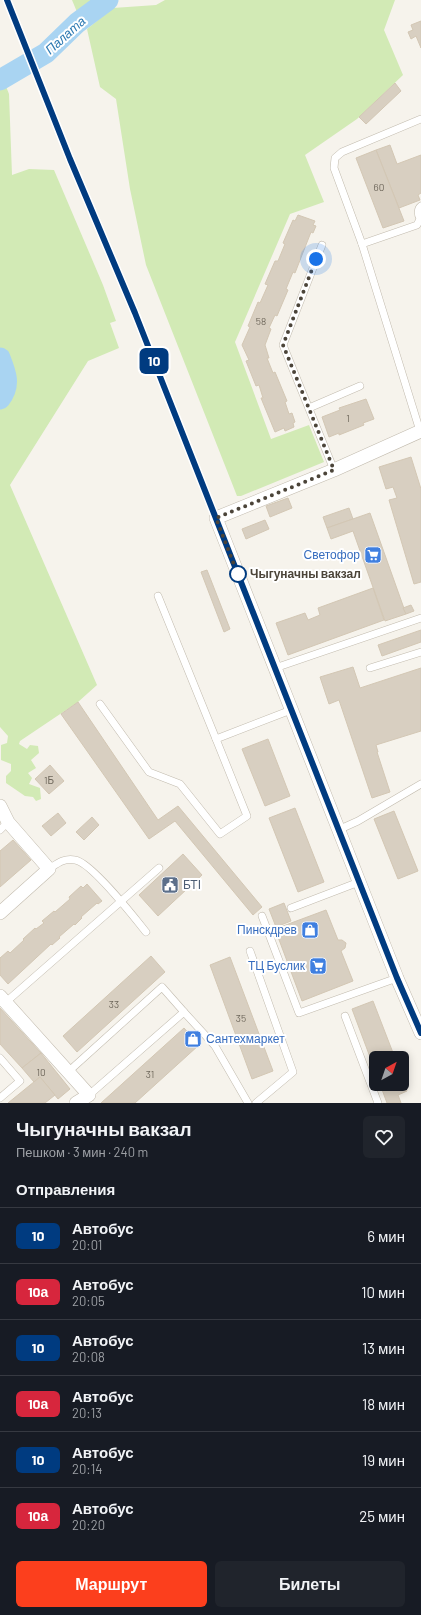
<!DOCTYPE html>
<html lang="ru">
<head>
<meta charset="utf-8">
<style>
  :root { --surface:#171b24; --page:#20242c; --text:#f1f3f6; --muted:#9ea1a6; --line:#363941; --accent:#fc3f1d }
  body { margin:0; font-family:Barlow,sans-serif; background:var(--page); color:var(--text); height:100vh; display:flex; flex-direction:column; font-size:15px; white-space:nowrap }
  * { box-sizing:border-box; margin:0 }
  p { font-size:13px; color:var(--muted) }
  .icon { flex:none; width:22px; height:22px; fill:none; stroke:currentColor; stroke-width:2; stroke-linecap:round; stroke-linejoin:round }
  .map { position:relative; height:1103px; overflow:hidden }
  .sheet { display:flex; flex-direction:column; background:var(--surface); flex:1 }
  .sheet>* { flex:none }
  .badge { padding:0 8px; border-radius:6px; font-size:14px; line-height:26px }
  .needle { width:26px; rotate:40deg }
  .controls { position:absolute; left:369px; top:1051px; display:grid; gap:8px }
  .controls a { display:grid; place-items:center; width:40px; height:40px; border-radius:6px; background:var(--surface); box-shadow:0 2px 10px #0003; font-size:20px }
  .you { position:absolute; width:20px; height:20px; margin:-10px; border:3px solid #fff; border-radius:50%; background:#1a73e8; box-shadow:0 0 0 6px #1a73e833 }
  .map>.badge { position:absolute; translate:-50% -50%; box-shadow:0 0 0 2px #fff }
  h2 { padding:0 16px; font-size:15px; line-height:36px }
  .round { display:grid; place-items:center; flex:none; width:42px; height:42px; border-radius:6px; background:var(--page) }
  .summary { display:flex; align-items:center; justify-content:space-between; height:68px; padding:0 16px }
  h1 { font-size:19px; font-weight:800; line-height:30px }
  .action { display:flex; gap:8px; margin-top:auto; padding:8px 16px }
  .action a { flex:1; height:46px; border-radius:6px; background:var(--accent); color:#fff; font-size:16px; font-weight:800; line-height:46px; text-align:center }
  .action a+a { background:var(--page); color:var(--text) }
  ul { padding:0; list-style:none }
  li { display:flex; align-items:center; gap:12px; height:56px; padding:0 16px; border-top:1px solid var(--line) }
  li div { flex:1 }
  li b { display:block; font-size:15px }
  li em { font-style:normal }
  li .badge { min-width:44px; font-weight:700; text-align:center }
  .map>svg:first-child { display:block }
  .green { fill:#d2eab5 }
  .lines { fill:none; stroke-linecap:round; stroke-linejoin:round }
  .river { stroke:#a9d4f2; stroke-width:21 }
  .building { fill:#d8cfc1; stroke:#d3c7b4 }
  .service-casing { stroke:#c2bbae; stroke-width:8 }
  .minor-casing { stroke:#c2bbae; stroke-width:14 }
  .service { stroke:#fff; stroke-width:7 }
  .minor { stroke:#fff; stroke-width:13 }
  .line-casing { stroke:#fff; stroke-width:9 }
  .line { stroke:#003b80; stroke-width:6 }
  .walk { stroke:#4b4439; stroke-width:4; stroke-dasharray:0 7.2 }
  .stop-dot { fill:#fff; stroke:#003b80; stroke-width:2 }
  .labels { text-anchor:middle; stroke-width:4; stroke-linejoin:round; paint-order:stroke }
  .number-label { font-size:10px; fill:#6e675b }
  .shop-label { font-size:12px; fill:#366cbe; stroke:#fff; text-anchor:end }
  .stop-label { font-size:12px; font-weight:bold; fill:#4b4439; stroke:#fff; text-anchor:start }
  .service-label { font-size:12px; fill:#4e5e75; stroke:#fff; text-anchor:start }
  .water-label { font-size:13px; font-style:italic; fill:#2e7ab2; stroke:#fff }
</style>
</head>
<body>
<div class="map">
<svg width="421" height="1103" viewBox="0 0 421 1103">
  <rect width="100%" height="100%" fill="#f6f3ec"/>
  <g class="green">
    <path d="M72 0H93L77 12Z"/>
    <path d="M165 0H395L384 30 403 75 357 119 305 155 324 202 290 214 235 342 271 439 309 425 324 462 241 496H237L146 265 130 189 116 99 100 87 87 29 113 8 156 5Z"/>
    <path d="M0 71 9 94 12 175 29 169 54 170 103 285 116 321 110 323 119 348 88 361 10 485 97 685 78 702 20 741 19 744 27 749 30 745 38 746 39 753 31 760 36 768 28 773 32 778 29 784 40 788 41 799 36 801 33 797 25 796 6 783V776L11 771V764L1 760V745L7 743 8 736 0 727Z"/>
  </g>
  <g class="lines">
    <g class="river">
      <path d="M0 80 46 53 77 23 108 0"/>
      <path d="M0 358C6 373 11 385 0 399"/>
    </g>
  </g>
  <g class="building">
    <path d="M421 21V48L416 36 411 39 408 32 413 30 411 25Z"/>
    <path d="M395 83 401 91 366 124 359 117Z"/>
    <path d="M390 145 397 164 421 155V193L418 195 420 200 399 208 376 150Z"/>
    <path d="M376 150 404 221 383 228 356 158Z"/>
    <path d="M298 215 315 221 313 225 316 226 313 233 311 232 295 273 293 272 286 289 288 290 277 316 275 315 269 328 271 329 265 345 269 358H267L273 373 275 372 287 401 285 402 289 414 292 413 295 422 293 423 294 427 285 431 284 428 275 432 261 398H263L259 385 256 386 246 361 249 360 242 345 250 327 248 326 258 302 260 303 268 285 265 284 275 261H278L285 244 283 243 293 220 295 221Z"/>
    <path d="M366 399 374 419 363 423 364 425 339 435V433L329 437 322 417 340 410 339 408Z"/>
    <path d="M411 457 421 489V582L414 584 389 500 397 498 393 487 386 489 379 467Z"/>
    <path d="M288 498 292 508 270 517 266 506Z"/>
    <path d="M349 508 353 519 327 528 323 517Z"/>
    <path d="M370 513 406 614 385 621 353 531 331 539 327 528Z"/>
    <path d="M265 520 269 529 246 539 242 529Z"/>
    <path d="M207 570 230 629 224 632 201 572Z"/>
    <path d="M373 588 384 620 288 655 276 623 305 613 308 620 320 615 318 608Z"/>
    <path d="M411 605 414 611 406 614 403 608Z"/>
    <path d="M421 630V642L382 656 378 645Z"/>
    <path d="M353 667 360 688 421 668V731L376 745 378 752H377L390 792 372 798 339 700 329 704 320 677Z"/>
    <path d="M78 702 158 820 178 806 262 907 253 915 175 821 149 839 61 714Z"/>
    <path d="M268 739 290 796 265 806 242 749Z"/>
    <path d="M50 765 64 781 49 794 35 779Z"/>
    <path d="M295 808 324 882 298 892 269 818Z"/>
    <path d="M394 811 418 871 398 879 374 819Z"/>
    <path d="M58 813 66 823 51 836 42 826Z"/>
    <path d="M92 817 99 825 84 840 76 832Z"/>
    <path d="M13 840 31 860 0 887V851Z"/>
    <path d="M183 854 202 875 158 916 139 895Z"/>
    <path d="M87 884 102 901 98 904 97 903 81 917 82 918 75 925 74 924 59 937 60 938 52 945 51 944 8 984 0 975V958L8 951 10 953 24 940 23 939 35 928 36 929 44 923 42 921 54 911 55 912 70 899 69 897 81 886 83 888Z"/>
    <path d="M284 903 291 921 276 927 269 909Z"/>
    <path d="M326 910 338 940H342L346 943 345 948 341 951 353 981 302 1001 275 929Z"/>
    <path d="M151 956 165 972 77 1052 63 1036Z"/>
    <path d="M230 957 273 1071 252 1079 210 965Z"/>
    <path d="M373 1001 395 1058H376V1073L352 1009Z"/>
    <path d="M0 1008 41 1053 22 1068 0 1044Z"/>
    <path d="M184 1028 199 1045 135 1103H101Z"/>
    <path d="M41 1053 70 1089 58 1099 40 1077 34 1082 22 1068Z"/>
    <path d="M40 1077 55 1095 45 1103H8Z"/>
    <path d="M402 1077 407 1091 398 1095 401 1103H387L380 1084H402Z"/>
  </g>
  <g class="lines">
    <defs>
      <g id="service">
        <path d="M362 244 417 225 420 219C418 215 417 209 421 206"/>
        <path d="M322 245 283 345 334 470"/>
        <path d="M309 408 360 386"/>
        <path d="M420 431 362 244 334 168 335 158 342 152 421 119"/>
        <path d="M203 486 216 518"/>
        <path d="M158 596 216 739"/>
        <path d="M275 668 421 618"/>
        <path d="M370 668 421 652"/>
        <path d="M100 704 149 772 180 784 220 834 247 816 216 739 291 710"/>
        <path d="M0 830 8 822"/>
        <path d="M338 830 358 821 421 784"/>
        <path d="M49 869C58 863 64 858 75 860 91 862 134 917 146 932"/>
        <path d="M291 908 359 882"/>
        <path d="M262 916 299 1013 397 978"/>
        <path d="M250 951 293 1072 256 1103"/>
        <path d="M6 1002 159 868"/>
        <path d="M345 1016 378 1103H377"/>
        <path d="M0 1058 20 1081 0 1098"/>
        <path d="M68 1072 162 987 184 1012"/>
        <path d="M89 1095 184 1012 215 1046 248 1103"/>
      </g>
      <g id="minor">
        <path d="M421 431 334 470 216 518 397 978 421 1033"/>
        <path d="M0 806 8 822 49 869 0 913"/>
        <path d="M0 996 89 1095 76 1103"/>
      </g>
    </defs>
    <use href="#service" class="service-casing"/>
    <use href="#minor" class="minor-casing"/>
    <use href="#service" class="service"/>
    <use href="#minor" class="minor"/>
  </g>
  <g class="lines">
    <defs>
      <path id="line" d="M7 0 70 159 135 313 397 978 421 1033"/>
    </defs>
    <use href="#line" class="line-casing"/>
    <use href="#line" class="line"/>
    <path class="walk" d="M238 574V575L216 518 334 470 283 345 316 259"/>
  </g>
  <defs>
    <symbol id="supermarket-square" viewBox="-11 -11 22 22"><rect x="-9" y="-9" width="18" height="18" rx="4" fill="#3f7fe0" stroke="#fff"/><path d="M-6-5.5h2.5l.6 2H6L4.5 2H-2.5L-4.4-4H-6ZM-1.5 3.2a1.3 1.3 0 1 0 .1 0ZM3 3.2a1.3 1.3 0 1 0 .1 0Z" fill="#fff"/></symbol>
    <symbol id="civic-square" viewBox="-11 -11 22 22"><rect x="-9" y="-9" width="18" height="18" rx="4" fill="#5c6f8a" stroke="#fff"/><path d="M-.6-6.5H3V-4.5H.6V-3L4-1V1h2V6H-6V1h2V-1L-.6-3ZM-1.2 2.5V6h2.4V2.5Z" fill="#fff"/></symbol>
    <symbol id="shop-square" viewBox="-11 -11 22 22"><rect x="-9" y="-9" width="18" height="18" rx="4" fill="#3f7fe0" stroke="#fff"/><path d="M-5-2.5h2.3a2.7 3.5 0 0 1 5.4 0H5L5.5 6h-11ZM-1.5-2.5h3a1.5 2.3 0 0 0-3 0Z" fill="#fff"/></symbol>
  </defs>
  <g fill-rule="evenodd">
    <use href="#supermarket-square" x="363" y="545" width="20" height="20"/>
    <use href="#civic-square" x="160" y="875" width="20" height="20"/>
    <use href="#shop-square" x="300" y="920" width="20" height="20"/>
    <use href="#supermarket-square" x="308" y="956" width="20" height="20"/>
    <use href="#shop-square" x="183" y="1029" width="20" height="20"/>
  </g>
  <circle class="stop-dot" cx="238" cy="574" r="8"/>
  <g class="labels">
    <g class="number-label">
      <text x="379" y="191">60</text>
      <text x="261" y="325">58</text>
      <text x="348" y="422">1</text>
      <text x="49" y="784">1Б</text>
      <text x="114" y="1008">33</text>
      <text x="241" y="1022">35</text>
      <text x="41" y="1076">10</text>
      <text x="150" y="1078">31</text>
    </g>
    <g class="shop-label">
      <text x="360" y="559">Светофор</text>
      <text x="297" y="934">Пинскдрев</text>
      <text x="305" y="970">ТЦ Буслик</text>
      <text x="206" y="1043" text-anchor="start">Сантехмаркет</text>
    </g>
    <g class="stop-label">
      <text x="250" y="578">Чыгуначны вакзал</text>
    </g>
    <g class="service-label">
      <text x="183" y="889">БТІ</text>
    </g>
    <g class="water-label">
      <text transform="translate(65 35) rotate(-42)" y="5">Палата</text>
    </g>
  </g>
</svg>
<div class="controls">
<a><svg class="needle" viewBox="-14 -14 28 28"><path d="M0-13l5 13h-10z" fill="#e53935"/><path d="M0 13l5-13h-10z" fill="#9ea1a6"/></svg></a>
</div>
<div class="you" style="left:316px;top:259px"></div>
<b class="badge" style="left:154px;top:361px;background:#003b80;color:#fff">10</b>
</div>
<section class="sheet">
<div class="summary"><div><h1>Чыгуначны вакзал</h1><p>Пешком · 3 мин · 240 m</p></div><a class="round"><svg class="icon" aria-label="heart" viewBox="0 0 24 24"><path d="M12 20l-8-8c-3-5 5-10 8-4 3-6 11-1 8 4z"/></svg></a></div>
<h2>Отправления</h2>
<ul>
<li><span class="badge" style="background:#003b80;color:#fff">10</span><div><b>Автобус</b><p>20:01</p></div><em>6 мин</em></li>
<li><span class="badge" style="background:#d7263d;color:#fff">10а</span><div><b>Автобус</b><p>20:05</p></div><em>10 мин</em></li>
<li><span class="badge" style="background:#003b80;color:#fff">10</span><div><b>Автобус</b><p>20:08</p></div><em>13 мин</em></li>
<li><span class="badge" style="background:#d7263d;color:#fff">10а</span><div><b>Автобус</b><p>20:13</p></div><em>18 мин</em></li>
<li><span class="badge" style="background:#003b80;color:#fff">10</span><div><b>Автобус</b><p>20:14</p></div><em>19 мин</em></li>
<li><span class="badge" style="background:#d7263d;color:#fff">10а</span><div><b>Автобус</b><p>20:20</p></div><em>25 мин</em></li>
</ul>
<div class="action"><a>Маршрут</a><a>Билеты</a></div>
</section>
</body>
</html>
